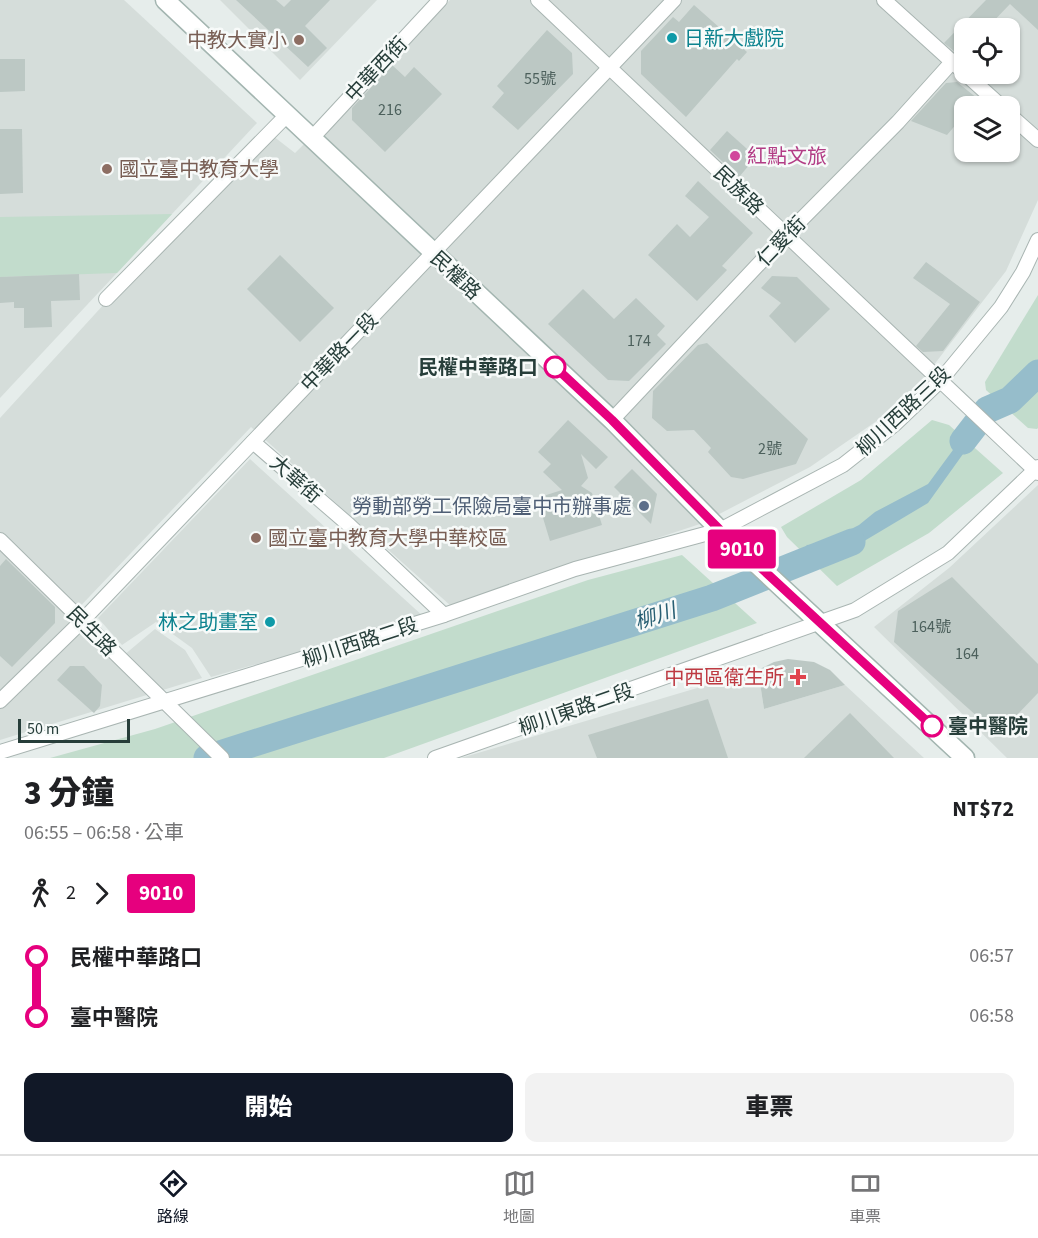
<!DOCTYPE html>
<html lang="zh-TW">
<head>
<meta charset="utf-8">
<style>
  :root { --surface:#fff; --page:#f2f2f2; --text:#202124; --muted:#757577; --line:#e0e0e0; --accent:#111827 }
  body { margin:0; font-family:"Source Sans 3","Noto Sans TC",sans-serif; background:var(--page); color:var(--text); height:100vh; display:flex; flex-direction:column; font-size:22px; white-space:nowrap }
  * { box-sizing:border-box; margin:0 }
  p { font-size:20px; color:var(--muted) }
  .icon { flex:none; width:33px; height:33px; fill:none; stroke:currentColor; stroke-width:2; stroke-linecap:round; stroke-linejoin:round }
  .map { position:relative; height:758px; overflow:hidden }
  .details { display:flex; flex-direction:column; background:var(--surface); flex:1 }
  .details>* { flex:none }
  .badge { padding:0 12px; border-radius:4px; font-size:21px; line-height:39px }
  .buttons { position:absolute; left:954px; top:18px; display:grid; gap:12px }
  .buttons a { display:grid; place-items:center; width:66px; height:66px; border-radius:12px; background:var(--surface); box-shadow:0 2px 4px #0004; font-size:30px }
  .scale { position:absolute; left:18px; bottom:15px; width:112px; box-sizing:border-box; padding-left:6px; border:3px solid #273e3a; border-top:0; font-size:16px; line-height:21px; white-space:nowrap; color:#273e3a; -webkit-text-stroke:4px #f7faf9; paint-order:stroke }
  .map>.badge { position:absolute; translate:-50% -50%; box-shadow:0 0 0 3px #fff }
  .legs { display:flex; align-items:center; gap:9px; height:66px; padding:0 24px; font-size:20px }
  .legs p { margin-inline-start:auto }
  .overview { display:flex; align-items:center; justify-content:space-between; height:102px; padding:0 24px }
  h1 { font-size:33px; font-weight:800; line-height:45px }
  .action { display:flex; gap:12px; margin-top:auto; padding:12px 24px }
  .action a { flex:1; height:69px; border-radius:12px; background:var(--accent); color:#fff; font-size:24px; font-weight:800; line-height:69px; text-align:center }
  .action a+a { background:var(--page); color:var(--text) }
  ul { padding:0 24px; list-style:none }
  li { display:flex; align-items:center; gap:21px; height:60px; font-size:22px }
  li i { display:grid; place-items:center; width:9px; height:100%; margin:0 8px; background:currentColor }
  li i::after { content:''; width:15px; height:15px; margin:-8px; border:4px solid; border-radius:50%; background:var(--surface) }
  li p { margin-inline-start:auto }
  li:first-child i { background:linear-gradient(#0000 50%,currentColor 0) }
  li:last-child i { background:linear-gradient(currentColor 50%,#0000 0) }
  .tab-bar { display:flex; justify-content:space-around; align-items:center; height:84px; border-top:2px solid var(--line); background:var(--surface); font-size:16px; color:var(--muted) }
  .tab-bar a { display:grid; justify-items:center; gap:3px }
  .tab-bar .active { color:var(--accent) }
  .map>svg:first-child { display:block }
  .built { fill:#d5ddda; fill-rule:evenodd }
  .green { fill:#c2dccc }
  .water { fill:#96bdcb }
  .pier { fill:#e6edeb }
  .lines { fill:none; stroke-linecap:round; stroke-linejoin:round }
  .river { stroke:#96bdcb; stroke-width:27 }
  .building { fill:#bcc8c4 }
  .street-casing { stroke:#a9b5b2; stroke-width:16 }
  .secondary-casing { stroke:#a3b5b0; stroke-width:21 }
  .street { stroke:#fff; stroke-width:14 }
  .secondary { stroke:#fff; stroke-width:18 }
  .line-1-casing { stroke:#fff; stroke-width:14 }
  .line-1 { stroke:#e6007e; stroke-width:9 }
  .culture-dot { fill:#0f9aa8; stroke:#f7faf9; stroke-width:2 }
  .education-dot { fill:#8d6e63; stroke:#f7faf9; stroke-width:2 }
  .hotel-dot { fill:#d1479c; stroke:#f7faf9; stroke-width:2 }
  .stop-1-dot { fill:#fff; stroke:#e6007e; stroke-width:3 }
  .service-dot { fill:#5c6f8a; stroke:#f7faf9; stroke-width:2 }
  .health-dot { fill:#e0444e; stroke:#f7faf9; stroke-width:2 }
  .labels { text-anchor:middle; stroke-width:5; stroke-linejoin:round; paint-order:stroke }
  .number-label { font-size:16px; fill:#4c605c }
  .culture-label { font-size:20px; fill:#0d838f; stroke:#f7faf9; text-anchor:start }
  .education-label { font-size:20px; fill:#785e54; stroke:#f7faf9; text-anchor:start }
  .street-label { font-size:20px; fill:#273e3a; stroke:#f7faf9 }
  .hotel-label { font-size:20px; fill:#b23c85; stroke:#f7faf9; text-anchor:start }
  .stop-label { font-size:20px; font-weight:bold; fill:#273e3a; stroke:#f7faf9; text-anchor:end }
  .service-label { font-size:20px; fill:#4e5e75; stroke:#f7faf9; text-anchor:end }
  .health-label { font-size:20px; fill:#be3a42; stroke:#f7faf9; text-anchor:end }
  .water-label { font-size:21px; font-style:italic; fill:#285f73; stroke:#f7faf9 }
</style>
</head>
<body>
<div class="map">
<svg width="1038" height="758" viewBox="0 0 1038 758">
  <rect width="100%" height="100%" fill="#e6edeb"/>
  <g class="built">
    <path d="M0 0H124L257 123 0 398Z"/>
    <path d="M220 0H377L300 80Z"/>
    <path d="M450 0H1038V200L1006 271 907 400 810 467 700 524 451 606 251 427 70 617 117 661 155 629 185 650 202 678 0 740V418L264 129 295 153ZM964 28H1010V74H964ZM964 106H1010V152H964Z"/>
    <path d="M250 459 424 617 211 677 192 648 156 622 122 645 98 618Z"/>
    <path d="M1038 485V758H1007L874 627 949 568Z"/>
    <path d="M758 670 764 709 845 685 924 758H461Z"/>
  </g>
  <g class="green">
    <path d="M172 214 117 273 0 277V217Z"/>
    <path d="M1038 295V428L1037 429 1028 428 986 390 985 382Z"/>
    <path d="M932 420 949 425 1003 473 929 533 837 586 787 537 781 527 861 480Z"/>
    <path d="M682 555 757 623 384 758H50L155 729 588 580Z"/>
  </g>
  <path class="water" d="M1038 361V379L1035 378 968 447 928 503 829 562 806 545 822 544 859 525 875 512 928 484 964 435Z"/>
  <path class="pier" d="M994 400 1007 412 975 445 962 432Z"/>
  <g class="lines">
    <g class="river">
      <path d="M963 441 987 410 1010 400 1038 373"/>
      <path d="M207 758 712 598 852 542"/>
    </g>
  </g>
  <g class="building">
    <path d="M236 0H276L284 7 291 0H330L305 26 327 48 308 67Z"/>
    <path d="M986 0H1038V30L1010 4 987 28H964V51L960 56 944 43Z"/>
    <path d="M694 5 747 52 739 61 737 59 686 117 641 74V51L673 17 679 22Z"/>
    <path d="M547 30 572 53 573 74 518 130 492 107 504 93 497 86Z"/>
    <path d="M0 59H25V91L0 92Z"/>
    <path d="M392 65 405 77 414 67 442 94 385 152 352 120V108Z"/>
    <path d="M957 82 978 99 971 106H964V115L947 135 911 121 946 83Z"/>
    <path d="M0 129H22L23 193 0 194Z"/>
    <path d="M727 131 756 157 739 177 710 150Z"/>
    <path d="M698 181 753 233 722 266 727 270 697 301 648 255 677 224 690 237 709 217 685 196Z"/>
    <path d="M280 255 334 308 300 342 247 289Z"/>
    <path d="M926 262 980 302 943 351 923 352 916 346 950 304 913 278Z"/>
    <path d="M79 274 80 300 51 301 52 327 24 328V308H14V302L0 303V277Z"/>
    <path d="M772 276 797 277 830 309 795 343 769 316 781 303 761 288Z"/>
    <path d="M583 289 614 319 636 298 665 326 657 335 666 344 629 381 608 380 548 324Z"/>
    <path d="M707 343 808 439 796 464 743 479 731 477 708 452 711 448 694 430 667 431 652 418 653 391 698 345Z"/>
    <path d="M568 420 608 457 596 469 581 454 588 478 581 486 592 493 602 525 550 541 537 498 562 490 543 472 551 464 538 452Z"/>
    <path d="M632 469 657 494 651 524 614 487Z"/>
    <path d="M6 559 55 607V623L12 667 0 656V566Z"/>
    <path d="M952 577 1038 664V693L998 735 894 642 898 611Z"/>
    <path d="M788 659 814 662 830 670 845 685 764 709 758 670 774 662Z"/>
    <path d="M70 666H84L102 685 100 706 94 713 57 680Z"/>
    <path d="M708 699 728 758H597L588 735Z"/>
    <path d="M850 713 894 758H804Z"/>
  </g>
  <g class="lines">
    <defs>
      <g id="street">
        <path d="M538 0 1038 473"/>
        <path d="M884 0 1001 106"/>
        <path d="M1010 115 1038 140"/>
        <path d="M312 138 440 0"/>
        <path d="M106 299 287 115"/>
        <path d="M612 420 786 235 898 122 952 62"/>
        <path d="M253 442 349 525 444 615"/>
        <path d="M0 540 222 758"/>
        <path d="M0 701 83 620 674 0"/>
        <path d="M0 752 444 615 575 569 720 530 843 465 895 424 940 381 1001 307 1023 272 1038 240"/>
        <path d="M435 758 855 610 948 553 1038 467"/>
      </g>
      <path id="secondary" d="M165 0 612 420 720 530 965 758"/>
    </defs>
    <use href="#street" class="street-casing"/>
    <use href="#secondary" class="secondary-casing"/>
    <use href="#street" class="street"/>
    <use href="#secondary" class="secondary"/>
  </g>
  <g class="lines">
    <defs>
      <path id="line-1" d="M555 367 612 420 720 530 932 726"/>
    </defs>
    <use href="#line-1" class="line-1-casing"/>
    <use href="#line-1" class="line-1"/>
  </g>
  <g class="culture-dot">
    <circle cx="672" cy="38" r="6"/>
    <circle cx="270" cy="622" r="6"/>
  </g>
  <g class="education-dot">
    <circle cx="299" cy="40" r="6"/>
    <circle cx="107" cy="169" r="6"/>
    <circle cx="256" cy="538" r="6"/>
  </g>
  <circle class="hotel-dot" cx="735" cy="156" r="6"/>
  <g class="stop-1-dot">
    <circle cx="555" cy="367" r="10"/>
    <circle cx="932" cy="726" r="10"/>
  </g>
  <circle class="service-dot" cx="644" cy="506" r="6"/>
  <path class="health-dot" d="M795 668h6v6h6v6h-6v6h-6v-6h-6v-6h6z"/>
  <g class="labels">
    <g class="number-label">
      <text x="540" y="84">55號</text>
      <text x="390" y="115">216</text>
      <text x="639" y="346">174</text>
      <text x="770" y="454">2號</text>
      <text x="931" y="632">164號</text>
      <text x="967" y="659">164</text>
    </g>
    <g class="culture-label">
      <text x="684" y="45">日新大戲院</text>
      <text x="258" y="629" text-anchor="end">林之助畫室</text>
    </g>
    <g class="education-label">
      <text x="287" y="47" text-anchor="end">中教大實小</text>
      <text x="119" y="176">國立臺中教育大學</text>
      <text x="268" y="545">國立臺中教育大學中華校區</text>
    </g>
    <g class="street-label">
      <text transform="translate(376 69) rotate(-47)" y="7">中華西街</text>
      <text transform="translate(739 190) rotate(44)" y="7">民族路</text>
      <text transform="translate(781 241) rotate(-46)" y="7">仁愛街</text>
      <text transform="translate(456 275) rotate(43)" y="7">民權路</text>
      <text transform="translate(339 352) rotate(-46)" y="7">中華路一段</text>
      <text transform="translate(903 411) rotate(-43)" y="7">柳川西路三段</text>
      <text transform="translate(296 479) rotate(41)" y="7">大華街</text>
      <text transform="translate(92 631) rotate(45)" y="7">民生路</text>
      <text transform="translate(360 642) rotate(-18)" y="7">柳川西路二段</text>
      <text transform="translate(576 709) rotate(-19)" y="7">柳川東路二段</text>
    </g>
    <g class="hotel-label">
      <text x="747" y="163">紅點文旅</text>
    </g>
    <g class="stop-label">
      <text x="538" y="374">民權中華路口</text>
      <text x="948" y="733" text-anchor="start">臺中醫院</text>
    </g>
    <g class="service-label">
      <text x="632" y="513">勞動部勞工保險局臺中市辦事處</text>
    </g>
    <g class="health-label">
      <text x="784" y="684">中西區衛生所</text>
    </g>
    <g class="water-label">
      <text transform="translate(655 616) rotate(-18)" y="7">柳川</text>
    </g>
  </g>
</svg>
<div class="buttons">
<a><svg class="icon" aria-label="locate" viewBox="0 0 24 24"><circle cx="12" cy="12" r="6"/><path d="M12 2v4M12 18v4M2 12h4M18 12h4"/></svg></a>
<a><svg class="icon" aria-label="layers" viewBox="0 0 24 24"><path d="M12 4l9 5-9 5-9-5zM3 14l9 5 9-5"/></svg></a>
</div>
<div class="scale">50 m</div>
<b class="badge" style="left:742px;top:549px;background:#e6007e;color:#fff">9010</b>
</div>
<section class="details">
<div class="overview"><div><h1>3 分鐘</h1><p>06:55 – 06:58 · 公車</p></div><b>NT$72</b></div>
<div class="legs"><svg class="icon" aria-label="walk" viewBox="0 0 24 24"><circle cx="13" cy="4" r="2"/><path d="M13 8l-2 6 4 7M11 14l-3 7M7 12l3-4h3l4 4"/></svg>2<svg class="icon" aria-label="forward" viewBox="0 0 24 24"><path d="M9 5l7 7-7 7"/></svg><b class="badge" style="background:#e6007e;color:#fff">9010</b></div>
<ul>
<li><i style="color:#e6007e"></i><b>民權中華路口</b><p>06:57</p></li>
<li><i style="color:#e6007e"></i><b>臺中醫院</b><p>06:58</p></li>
</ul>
<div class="action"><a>開始</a><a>車票</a></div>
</section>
<nav class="tab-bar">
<a class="active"><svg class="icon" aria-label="directions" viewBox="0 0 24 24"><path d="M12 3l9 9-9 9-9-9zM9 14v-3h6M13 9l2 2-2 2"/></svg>路線</a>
<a><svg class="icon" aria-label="map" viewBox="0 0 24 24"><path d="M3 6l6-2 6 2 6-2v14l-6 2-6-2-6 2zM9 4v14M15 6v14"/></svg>地圖</a>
<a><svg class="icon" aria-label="tickets" viewBox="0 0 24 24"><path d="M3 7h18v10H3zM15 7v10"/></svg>車票</a>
</nav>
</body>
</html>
